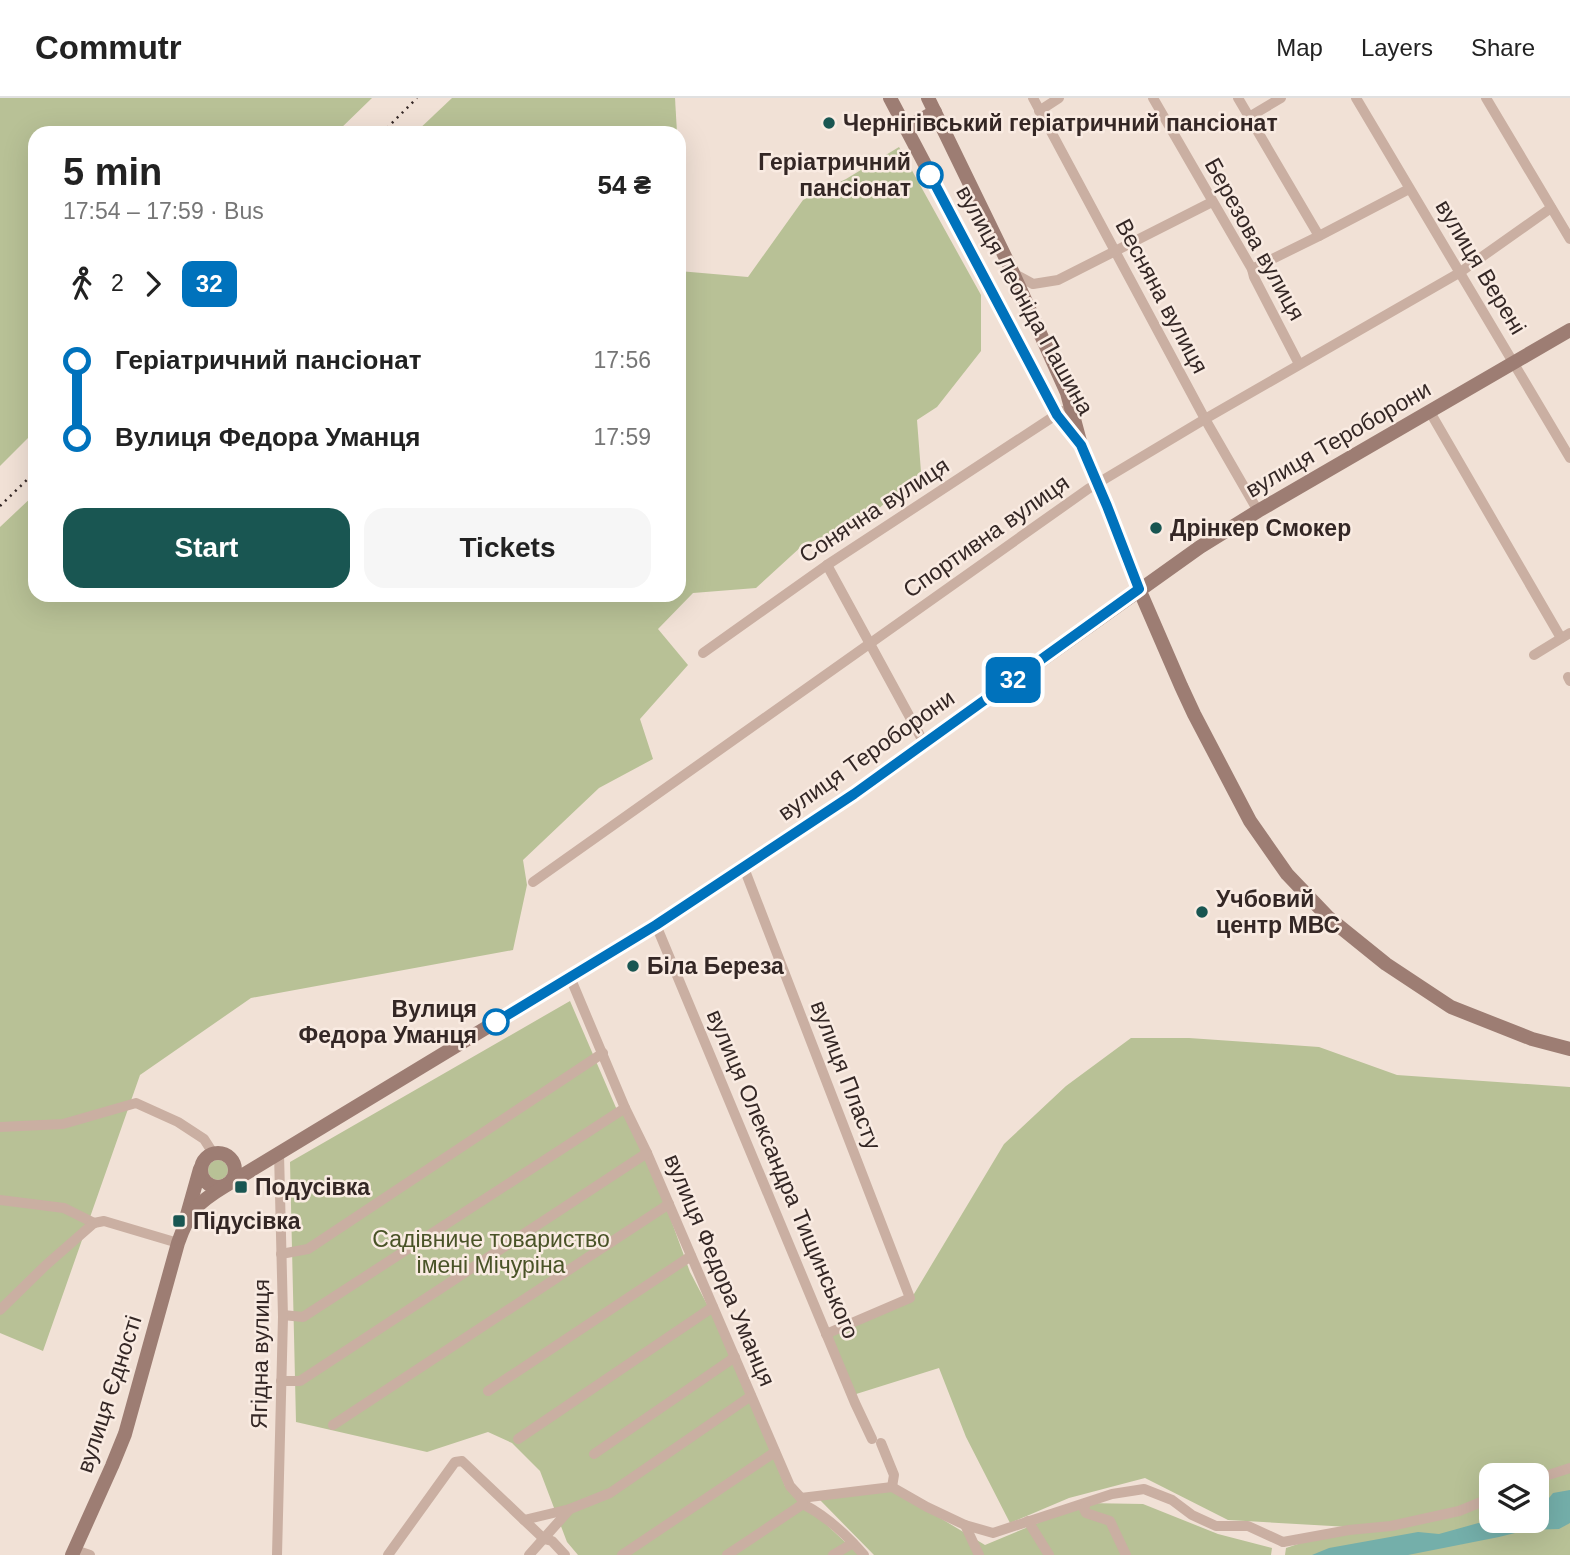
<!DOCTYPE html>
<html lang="en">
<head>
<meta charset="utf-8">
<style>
  :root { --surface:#fff; --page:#f6f6f6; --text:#222; --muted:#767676; --line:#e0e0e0; --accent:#195652 }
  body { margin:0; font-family:Helvetica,sans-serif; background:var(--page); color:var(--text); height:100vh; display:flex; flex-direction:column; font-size:26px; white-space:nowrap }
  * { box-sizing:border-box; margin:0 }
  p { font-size:23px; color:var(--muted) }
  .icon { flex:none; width:38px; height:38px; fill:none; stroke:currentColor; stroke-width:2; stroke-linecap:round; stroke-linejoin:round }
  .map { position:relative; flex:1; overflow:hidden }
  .panel { position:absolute; left:28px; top:28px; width:658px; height:476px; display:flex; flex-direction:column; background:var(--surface); border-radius:21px; box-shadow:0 7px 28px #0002 }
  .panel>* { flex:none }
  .badge { padding:0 14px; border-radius:10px; font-size:24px; line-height:46px }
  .controls { position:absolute; left:1479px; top:1365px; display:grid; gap:14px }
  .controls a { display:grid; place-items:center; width:70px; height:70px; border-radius:14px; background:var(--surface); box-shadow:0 7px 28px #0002; font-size:35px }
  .map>.badge { position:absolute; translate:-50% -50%; box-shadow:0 0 0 4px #fff }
  .legs { display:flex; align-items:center; gap:10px; height:77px; padding:0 35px; font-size:23px }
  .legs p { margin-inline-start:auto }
  .summary { display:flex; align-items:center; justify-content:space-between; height:119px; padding:0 35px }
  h1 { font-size:38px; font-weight:700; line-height:52px }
  .cta { display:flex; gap:14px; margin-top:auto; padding:14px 35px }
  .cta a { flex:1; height:80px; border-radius:21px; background:var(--accent); color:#fff; font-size:28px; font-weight:700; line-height:80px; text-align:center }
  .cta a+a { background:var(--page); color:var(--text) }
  ul { padding:0 35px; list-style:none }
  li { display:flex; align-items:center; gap:24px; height:77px; font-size:26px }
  li i { display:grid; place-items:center; width:10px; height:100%; margin:0 9px; background:currentColor }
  li i::after { content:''; width:18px; height:18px; margin:-9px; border:5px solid; border-radius:50%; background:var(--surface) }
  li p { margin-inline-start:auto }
  li:first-child i { background:linear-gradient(#0000 50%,currentColor 0) }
  li:last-child i { background:linear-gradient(currentColor 50%,#0000 0) }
  header { display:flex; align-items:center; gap:42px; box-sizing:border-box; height:98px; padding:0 35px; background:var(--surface); border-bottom:2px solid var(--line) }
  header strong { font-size:33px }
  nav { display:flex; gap:38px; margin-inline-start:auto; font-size:24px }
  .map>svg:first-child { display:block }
  .green { fill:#b8c196; fill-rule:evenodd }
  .water { fill:#74afaa }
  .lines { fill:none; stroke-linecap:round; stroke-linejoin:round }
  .street { stroke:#caafa2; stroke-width:10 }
  .secondary { stroke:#9d7d73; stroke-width:14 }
  .rail { stroke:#342725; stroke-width:2.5; stroke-dasharray:2 5; stroke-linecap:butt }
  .line-1-casing { stroke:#fff; stroke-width:16 }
  .line-1 { stroke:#0072bc; stroke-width:10 }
  .poi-dot { fill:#195652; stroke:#f9ebe2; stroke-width:2.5 }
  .stop-1-dot { fill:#fff; stroke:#0072bc; stroke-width:3.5 }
  .labels { text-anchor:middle; stroke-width:5; stroke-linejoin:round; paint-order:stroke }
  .poi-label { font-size:23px; font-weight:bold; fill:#342725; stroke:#f9ebe2; text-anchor:start }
  .stop-label { font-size:23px; font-weight:bold; fill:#342725; stroke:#f9ebe2; text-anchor:end }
  .street-label { font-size:23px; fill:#342725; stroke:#f9ebe2 }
  .park-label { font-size:23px; fill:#495327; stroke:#f9ebe2 }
</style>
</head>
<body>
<header>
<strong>Commutr</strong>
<nav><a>Map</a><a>Layers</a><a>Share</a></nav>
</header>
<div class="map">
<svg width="1570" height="1457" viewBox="0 0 1570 1457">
  <rect width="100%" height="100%" fill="#f1e1d6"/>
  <g class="green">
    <path d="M0 0H372L336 35H35V333L0 368Z"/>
    <path d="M452 0H675L677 35H415Z"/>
    <path d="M899 49 981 197V253L937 309 917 322 921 374 863 424 803 447 756 490 693 495 658 531 688 567 640 621 653 661 599 690 523 762 527 787 513 852 251 900 140 977 43 1253 0 1235V429L35 396V497H679V173L748 179 803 102 846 81Z"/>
    <path d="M570 903 617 1012 626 1016 663 1100 690 1174 721 1233 785 1388 859 1457H578L567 1444 540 1373 512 1345 488 1334 427 1354 296 1324 290 1064Z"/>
    <path d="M1131 940H1189L1319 949 1397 977 1570 989V1457H1285L1286 1450 1349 1429 1228 1422 1145 1380 1069 1400 1010 1425 966 1339 939 1270 853 1297 828 1236 911 1201 1004 1046 1066 988ZM1491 1377H1536V1423H1491Z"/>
    <circle cx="218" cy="1072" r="10"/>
    <path d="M892 1391 985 1447 1086 1405 1143 1406 1218 1436 1272 1450 1271 1457H874L820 1402Z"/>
  </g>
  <path class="water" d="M1570 1392V1425L1559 1431 1527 1432 1499 1439 1408 1457H1312L1329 1450 1418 1434 1439 1436 1482 1424 1536 1423 1537 1406 1549 1400 1553 1395Z"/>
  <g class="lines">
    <g class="street">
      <path d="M1033 0 1205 321 1258 413"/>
      <path d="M1153 0 1252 171 1254 179 1299 266"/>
      <path d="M1238 0 1319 138"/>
      <path d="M1356 0 1570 360"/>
      <path d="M1486 0 1570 141"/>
      <path d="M1039 13 1059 0"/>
      <path d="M1249 19 1281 0"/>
      <path d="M1252 171 1319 138 1409 91"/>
      <path d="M1013 175 1033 186 1058 182 1212 104"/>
      <path d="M1430 314 1561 540"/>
      <path d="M827 467 924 645"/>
      <path d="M703 555 827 467 1062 313"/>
      <path d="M1534 557 1570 535"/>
      <path d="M1568 579 1570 583"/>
      <path d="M744 770 910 1200 826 1236"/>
      <path d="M533 784 1088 391 1205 321 1459 175 1551 110"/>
      <path d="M656 827 855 1305 872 1341"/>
      <path d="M570 879 625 1010 647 1055 790 1388 801 1400 803 1406C828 1419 846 1436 864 1457"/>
      <path d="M0 1029 63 1026 136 1005 178 1024 204 1041 213 1055"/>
      <path d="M0 1102 64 1110 94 1125"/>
      <path d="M94 1125 104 1123 178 1145"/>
      <path d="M281 1156 308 1151 603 955"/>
      <path d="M0 1212 46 1167 94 1125"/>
      <path d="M283 1217 303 1219 625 1010"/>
      <path d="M281 1283H300L647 1055"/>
      <path d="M488 1293 691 1158"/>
      <path d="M333 1327 669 1106"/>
      <path d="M518 1341 713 1209"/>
      <path d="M881 1345 894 1377 892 1389"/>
      <path d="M594 1356 735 1259"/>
      <path d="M1536 1381 1570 1370"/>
      <path d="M801 1400 892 1389 927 1409 965 1427 993 1435 1112 1396 1144 1391 1172 1402 1192 1417 1216 1428H1248L1283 1444"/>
      <path d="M1086 1405 1084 1411 1086 1415 1110 1423 1126 1457"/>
      <path d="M524 1422 570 1411"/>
      <path d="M1028 1423 1049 1457"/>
      <path d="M965 1427 979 1457"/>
      <path d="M1283 1444 1349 1432 1391 1428 1459 1413 1491 1400"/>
      <path d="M75 1452 90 1457"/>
      <path d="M277 1457 283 1219 279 1055"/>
      <path d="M388 1457 455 1364 462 1363 544 1441 552 1443 565 1457"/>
      <path d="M529 1457 570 1411 610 1395 751 1298"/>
      <path d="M622 1457 775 1354"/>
      <path d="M727 1457 803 1406"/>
      <path d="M833 1457 853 1445"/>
    </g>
    <g class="secondary">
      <path d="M890 0 1057 317 1076 341"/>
      <path d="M928 0 1013 175 1067 295 1081 347 1098 385 1139 491 1181 588 1194 616 1250 723 1287 776 1329 820 1386 866 1451 909 1532 941 1570 951"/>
      <path d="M906 30 935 14"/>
      <circle cx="218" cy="1072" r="17"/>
      <path d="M187 1117 200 1071"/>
      <path d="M72 1457 112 1368 125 1336 178 1145C189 1113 197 1105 225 1088L656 827 854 696 1200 449 1258 413 1570 232"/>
    </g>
    <g class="rail">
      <path d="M382 35 417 0"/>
      <path d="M0 408 35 374"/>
    </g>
  </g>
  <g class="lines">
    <defs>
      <path id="line-1" d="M496 924 656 827 854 696 1139 491 1107 408 1081 347 1057 317 930 77"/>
    </defs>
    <use href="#line-1" class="line-1-casing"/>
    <use href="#line-1" class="line-1"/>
  </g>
  <g class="poi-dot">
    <circle cx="829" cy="25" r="7"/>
    <circle cx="1156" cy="430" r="7"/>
    <circle cx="1202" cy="814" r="7"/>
    <circle cx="633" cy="868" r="7"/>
    <rect x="234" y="1082" width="14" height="14" rx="3.5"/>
    <rect x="172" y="1116" width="14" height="14" rx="3.5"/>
  </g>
  <g class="stop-1-dot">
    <circle cx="930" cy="77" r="12"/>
    <circle cx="496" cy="924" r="12"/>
  </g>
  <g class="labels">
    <g class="poi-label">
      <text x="843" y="33">Чернігівський геріатричний пансіонат</text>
      <text x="1170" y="438">Дрінкер Смокер</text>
      <text x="1216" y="809">Учбовий<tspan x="1216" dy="26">центр МВС</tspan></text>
      <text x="647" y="876">Біла Береза</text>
      <text x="255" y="1097">Подусівка</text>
      <text x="193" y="1131">Підусівка</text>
    </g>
    <g class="stop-label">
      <text x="911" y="72">Геріатричний<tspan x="911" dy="26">пансіонат</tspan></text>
      <text x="477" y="919">Вулиця<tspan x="477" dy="26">Федора Уманця</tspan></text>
    </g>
    <g class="street-label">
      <text transform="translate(1255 141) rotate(61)" y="8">Березова вулиця</text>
      <text transform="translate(1481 169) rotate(59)" y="8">вулиця Верені</text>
      <text transform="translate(1162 198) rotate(62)" y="8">Весняна вулиця</text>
      <text transform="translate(1025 202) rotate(61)" y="8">вулиця Леоніда Пашина</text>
      <text transform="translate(1338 341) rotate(-30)" y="8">вулиця Тероборони</text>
      <text transform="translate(874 412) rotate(-33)" y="8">Сонячна вулиця</text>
      <text transform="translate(986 438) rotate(-35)" y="8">Спортивна вулиця</text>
      <text transform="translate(866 657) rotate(-35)" y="8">вулиця Тероборони</text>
      <text transform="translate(846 977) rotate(69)" y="8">вулиця Пласту</text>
      <text transform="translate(783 1076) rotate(67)" y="8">вулиця Олександра Тищинського</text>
      <text transform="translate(720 1172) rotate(67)" y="8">вулиця Федора Уманця</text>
      <text transform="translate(260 1256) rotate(-89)" y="8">Ягідна вулиця</text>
      <text transform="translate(109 1296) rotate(-72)" y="8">вулиця Єдності</text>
    </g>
    <g class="park-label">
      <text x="491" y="1149">Садівниче товариство<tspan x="491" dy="26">імені Мічуріна</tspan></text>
    </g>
  </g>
</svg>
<div class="controls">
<a><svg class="icon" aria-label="layers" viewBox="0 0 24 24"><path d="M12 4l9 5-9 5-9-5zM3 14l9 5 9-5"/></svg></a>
</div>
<b class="badge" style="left:1013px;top:582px;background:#0072bc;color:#fff">32</b>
<section class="panel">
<div class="summary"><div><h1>5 min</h1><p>17:54 – 17:59 · Bus</p></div><b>54 ₴</b></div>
<div class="legs"><svg class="icon" aria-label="walk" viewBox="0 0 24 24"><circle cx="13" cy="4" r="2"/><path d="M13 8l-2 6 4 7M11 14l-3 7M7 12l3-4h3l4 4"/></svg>2<svg class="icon" aria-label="forward" viewBox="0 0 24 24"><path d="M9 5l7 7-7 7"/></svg><b class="badge" style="background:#0072bc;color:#fff">32</b></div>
<ul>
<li><i style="color:#0072bc"></i><b>Геріатричний пансіонат</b><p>17:56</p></li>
<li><i style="color:#0072bc"></i><b>Вулиця Федора Уманця</b><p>17:59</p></li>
</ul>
<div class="cta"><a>Start</a><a>Tickets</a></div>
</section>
</div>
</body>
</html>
